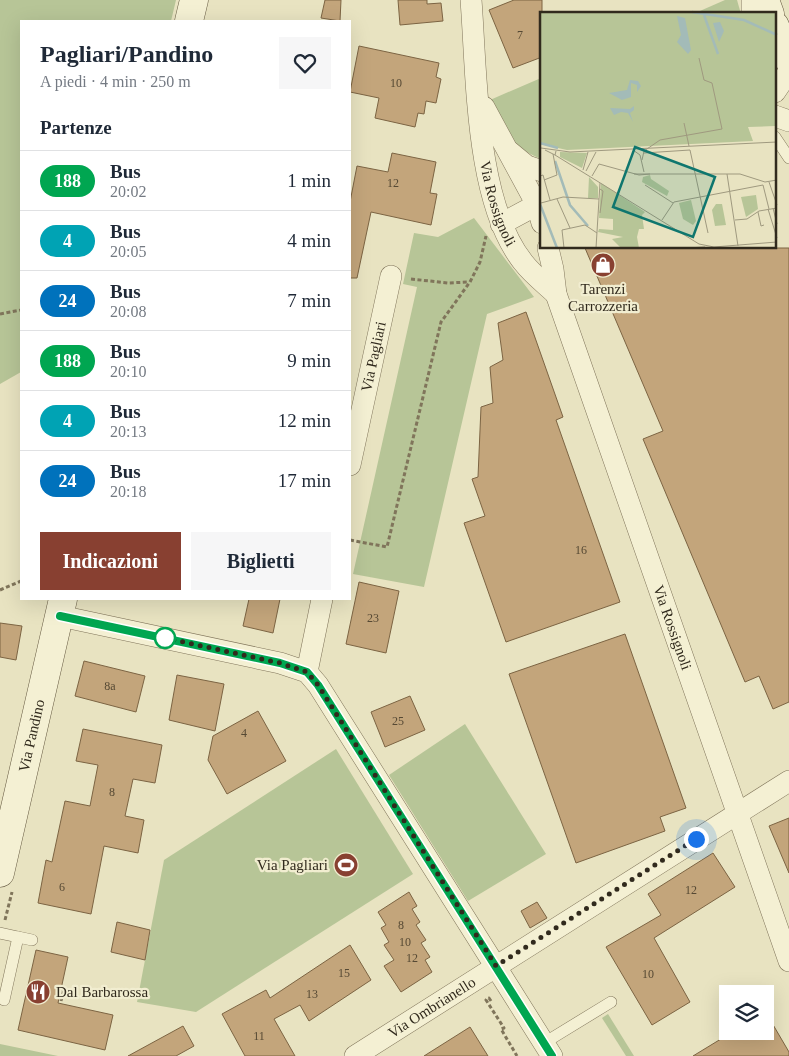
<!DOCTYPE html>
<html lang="it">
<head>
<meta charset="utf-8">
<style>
  :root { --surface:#fff; --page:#f6f6f7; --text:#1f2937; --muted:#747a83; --line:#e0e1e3; --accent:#884031 }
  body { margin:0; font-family:Georgia,serif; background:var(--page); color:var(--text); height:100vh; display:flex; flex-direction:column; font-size:19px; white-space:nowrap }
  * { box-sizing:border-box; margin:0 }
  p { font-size:16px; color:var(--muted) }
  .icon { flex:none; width:28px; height:28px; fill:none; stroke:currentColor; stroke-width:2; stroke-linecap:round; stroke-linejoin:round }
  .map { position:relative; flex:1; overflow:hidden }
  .details { position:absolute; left:20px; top:20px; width:331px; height:580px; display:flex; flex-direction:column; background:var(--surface); border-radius:0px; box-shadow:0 5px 20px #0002 }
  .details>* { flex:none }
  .badge { padding:0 10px; border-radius:16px; font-size:18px; line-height:32px }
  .fabs { position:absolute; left:719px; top:985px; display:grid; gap:10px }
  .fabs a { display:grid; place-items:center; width:55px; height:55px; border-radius:0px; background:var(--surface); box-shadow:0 5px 20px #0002; font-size:25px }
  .you { position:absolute; width:25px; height:25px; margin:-12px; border:4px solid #fff; border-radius:50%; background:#1a73e8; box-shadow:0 0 0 8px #1a73e833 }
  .map>.badge { position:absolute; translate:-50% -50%; box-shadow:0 0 0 2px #fff }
  h2 { padding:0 20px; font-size:19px; line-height:45px }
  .round { display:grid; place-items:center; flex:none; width:52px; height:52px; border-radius:0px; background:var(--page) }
  .summary { display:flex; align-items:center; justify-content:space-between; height:85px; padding:0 20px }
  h1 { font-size:24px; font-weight:600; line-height:38px }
  .action { display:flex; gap:10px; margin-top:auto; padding:10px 20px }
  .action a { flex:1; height:58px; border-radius:0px; background:var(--accent); color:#fff; font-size:20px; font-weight:600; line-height:58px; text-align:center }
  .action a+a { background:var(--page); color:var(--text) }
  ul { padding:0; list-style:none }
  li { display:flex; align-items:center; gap:15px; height:60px; padding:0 20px; border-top:1px solid var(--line) }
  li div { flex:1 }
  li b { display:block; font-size:19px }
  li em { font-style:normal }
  li .badge { min-width:55px; font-weight:700; text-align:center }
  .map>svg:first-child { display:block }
  .green { fill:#b7c597 }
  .building { fill:#c3a57b; stroke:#7c6443 }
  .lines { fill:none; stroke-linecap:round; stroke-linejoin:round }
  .lane-casing { stroke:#80755b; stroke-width:12 }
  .street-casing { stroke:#80755b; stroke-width:22 }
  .secondary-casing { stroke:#62563e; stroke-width:29 }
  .path { stroke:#80755b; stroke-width:3; stroke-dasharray:4 2.5; stroke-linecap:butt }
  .lane { stroke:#f4f0d3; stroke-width:11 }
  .street { stroke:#f4f0d3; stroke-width:21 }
  .secondary { stroke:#f4f0d3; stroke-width:28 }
  .line-casing { stroke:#fff; stroke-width:11 }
  .line { stroke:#00a651; stroke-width:8 }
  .walk { stroke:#312a1d; stroke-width:5; stroke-dasharray:0 9 }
  .stop-dot { fill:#fff; stroke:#00a651; stroke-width:2.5 }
  .labels { text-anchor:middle; stroke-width:4.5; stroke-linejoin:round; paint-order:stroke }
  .number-label { font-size:12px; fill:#564934 }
  .street-label { font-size:15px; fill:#312a1d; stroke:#f1edd0 }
  .poi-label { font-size:15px; fill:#312a1d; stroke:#f1edd0 }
  .inset-river { fill:none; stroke:#a3bbb8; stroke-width:2.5 }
  .inset-road { fill:none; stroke:#9f997f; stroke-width:1 }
  .view { fill:#0f766e; fill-opacity:0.15; stroke:#0f766e; stroke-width:2.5 }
  .inset-edge { fill:none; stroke:#312a1d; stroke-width:2.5 }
</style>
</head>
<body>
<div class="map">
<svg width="789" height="1056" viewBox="0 0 789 1056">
  <rect width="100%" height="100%" fill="#e8e3c1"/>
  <g class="green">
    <path d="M0 0H176L171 21H21V372L0 384Z"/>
    <path d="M725 0H737L741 14H693Z"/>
    <path d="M541 78V159C508 145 505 131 490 100Z"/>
    <path d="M474 218 534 297 487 314 424 587 353 574 417 287 403 284 414 233 438 237Z"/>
    <path d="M465 724 546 854 468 901 389 775Z"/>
    <path d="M336 749 413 874 196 1012 137 1002 164 860Z"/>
    <path d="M608 1014 634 1056H626L602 1018Z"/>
    <path d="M0 1044 58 1056H0Z"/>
  </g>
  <g class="building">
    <path d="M325 0H341L340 21 321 18Z"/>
    <path d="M398 0H427V4L441 3 443 21 400 25Z"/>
    <path d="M514 0H542V57L513 68 489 10Z"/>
    <path d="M359 46 439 63 436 77 441 79 436 103 426 101 424 114 418 113 415 127 375 118 379 98 350 92Z"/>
    <path d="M392 153 436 162 430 193 437 194 431 225 371 212 357 278H350V202L357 166 388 172Z"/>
    <path d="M585 248H789V702L773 709 759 676 745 682 643 439 663 431Z"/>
    <path d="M526 312 563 417 556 420 620 602 506 642 464 523 485 516 472 479 478 477 481 407 493 403 490 367 503 360 498 323Z"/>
    <path d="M359 582 399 591 386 653 346 644Z"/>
    <path d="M249 599H280L273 633 243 626Z"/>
    <path d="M0 623 22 626 16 660 0 657Z"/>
    <path d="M625 634 686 808 660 817 665 831 576 863 509 674Z"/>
    <path d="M84 661 145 676 136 712 75 696Z"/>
    <path d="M177 675 224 684 215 731 169 720Z"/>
    <path d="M410 696 425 730 385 747 371 712Z"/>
    <path d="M258 711 286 761 227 794 208 760 213 736Z"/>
    <path d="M83 729 162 745 155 783 133 779 125 816 144 820 138 853 104 846 91 914 38 903 46 860 52 862 65 801 90 806 98 765 76 761Z"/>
    <path d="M789 818V873L769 826Z"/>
    <path d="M713 853 735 887 654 938 690 1002 652 1025 606 947 661 915 648 894Z"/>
    <path d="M409 892 417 906 412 909 420 922 416 925 426 940 421 943 430 957 425 960 432 972 401 992 384 966 394 960 384 945 389 942 381 928 386 925 378 912Z"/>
    <path d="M537 902 547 918 530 928 521 911Z"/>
    <path d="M117 922 150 930 145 960 111 952Z"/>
    <path d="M350 945 371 980 309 1021 300 1005 274 1019 295 1056H245L222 1014 266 990 270 998Z"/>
    <path d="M36 950 68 957 58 1003 113 1015 105 1050 18 1030Z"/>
    <path d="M765 1011 789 1052V1056H693L734 1031H765Z"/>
    <path d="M183 1026 194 1046 176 1056H128Z"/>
    <path d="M470 1027 488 1056H424Z"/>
  </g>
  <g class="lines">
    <defs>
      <g id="lane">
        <path d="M775 137 789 158"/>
        <path d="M0 933 18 937 4 1000"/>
        <path d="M18 937 32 940"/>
        <path d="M544 1043 611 1002"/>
      </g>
      <g id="street">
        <path id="s1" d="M471 0C477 76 475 201 523 262 532 274 545 284 556 294"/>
        <path d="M752 0V14"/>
        <path d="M775 92 789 71"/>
        <path d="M484 107 537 205 542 223"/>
        <path d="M775 116 789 121"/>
        <path d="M510 152 527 166 542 171"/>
        <path d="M501 224 542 202"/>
        <path id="s2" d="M548 248 553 269 556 294 789 961"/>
        <path id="s3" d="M350 465 391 276"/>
        <path d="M60 616 280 663 307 672 318 685 552 1056"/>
        <path d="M307 672 322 599"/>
        <path id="s4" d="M355 1056 789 781"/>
      </g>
      <g id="secondary">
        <path d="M765 0 770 14"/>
        <path d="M189 21 194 0"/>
        <path d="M775 26 789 60"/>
        <path id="s5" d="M0 873 63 599"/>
      </g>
    </defs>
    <use href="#lane" class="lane-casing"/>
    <use href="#street" class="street-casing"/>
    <use href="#secondary" class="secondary-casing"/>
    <g class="path">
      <path d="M411 279 448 283 469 282"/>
      <path d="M0 314 21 310"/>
      <path d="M350 540 387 547 441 322 470 282 480 262 486 236"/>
      <path d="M0 590 21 581"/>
      <path d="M5 920 12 892"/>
      <path d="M61 1001 64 988 61 987"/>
      <path d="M491 1001 489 998 486 1000 504 1028 501 1029 517 1056"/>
    </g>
    <use href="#lane" class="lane"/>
    <use href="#street" class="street"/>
    <use href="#secondary" class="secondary"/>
  </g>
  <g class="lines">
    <defs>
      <path id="line" d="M60 616 280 663 307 672 318 685 552 1056"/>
    </defs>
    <use href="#line" class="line-casing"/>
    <use href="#line" class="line"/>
    <path class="walk" d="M165 638 280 663 307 672 318 685 496 966 696 839"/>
  </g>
  <defs>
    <symbol id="shop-disc" viewBox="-11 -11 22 22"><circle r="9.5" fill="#884031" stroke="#f1edd0"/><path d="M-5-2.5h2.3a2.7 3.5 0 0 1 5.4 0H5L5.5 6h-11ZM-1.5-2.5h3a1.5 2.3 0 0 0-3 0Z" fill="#fff"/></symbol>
    <symbol id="stadium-disc" viewBox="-11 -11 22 22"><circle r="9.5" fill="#884031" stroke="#f1edd0"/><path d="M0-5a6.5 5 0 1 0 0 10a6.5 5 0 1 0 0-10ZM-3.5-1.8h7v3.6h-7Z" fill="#fff"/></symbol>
    <symbol id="restaurant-disc" viewBox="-11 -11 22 22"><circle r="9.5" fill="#884031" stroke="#f1edd0"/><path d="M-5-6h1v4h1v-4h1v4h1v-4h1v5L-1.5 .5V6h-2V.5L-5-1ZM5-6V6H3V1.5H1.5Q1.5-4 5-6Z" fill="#fff"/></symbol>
  </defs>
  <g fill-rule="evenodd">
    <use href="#shop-disc" x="589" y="251" width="28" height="28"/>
    <use href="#stadium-disc" x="332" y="851" width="28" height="28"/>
    <use href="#restaurant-disc" x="24" y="978" width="28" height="28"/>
  </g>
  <circle class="stop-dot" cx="165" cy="638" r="10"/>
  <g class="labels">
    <g class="number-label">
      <text x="520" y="39">7</text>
      <text x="396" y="87">10</text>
      <text x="393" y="187">12</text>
      <text x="581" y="554">16</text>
      <text x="373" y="622">23</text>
      <text x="110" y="690">8a</text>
      <text x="398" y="725">25</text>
      <text x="244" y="737">4</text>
      <text x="112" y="796">8</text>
      <text x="62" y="891">6</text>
      <text x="691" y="894">12</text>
      <text x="401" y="929">8</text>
      <text x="405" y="946">10</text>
      <text x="412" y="962">12</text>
      <text x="344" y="977">15</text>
      <text x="648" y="978">10</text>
      <text x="312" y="998">13</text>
      <text x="259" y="1040">11</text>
    </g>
    <g class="street-label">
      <text dy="5" stroke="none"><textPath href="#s1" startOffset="206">Via Rossignoli</textPath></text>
      <text dy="5" stroke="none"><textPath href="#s3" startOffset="111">Via Pagliari</textPath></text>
      <text dy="5" stroke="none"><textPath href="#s2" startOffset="400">Via Rossignoli</textPath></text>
      <text dy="5" stroke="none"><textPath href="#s5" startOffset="141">Via Pandino</textPath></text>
      <text dy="5" stroke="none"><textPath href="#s4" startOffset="91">Via Ombrianello</textPath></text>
    </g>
    <g class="poi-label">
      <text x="603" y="294">Tarenzi<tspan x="603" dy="17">Carrozzeria</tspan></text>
      <text x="328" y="870" text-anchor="end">Via Pagliari</text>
      <text x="56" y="997" text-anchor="start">Dal Barbarossa</text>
    </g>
  </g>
  <g transform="translate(540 12)">
    <rect width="236" height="236" fill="#e8e3c1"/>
    <path d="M0 0H236V118L235 114 208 115 213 129 27 138 0 132ZM20 140 47 141 42 156 20 145ZM110 163 111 167 129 179 127 184 102 170 103 165ZM49 165 58 175V186H48ZM61 171 105 200 102 203 104 217H99L97 225 99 236H81L72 227 83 225 58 220 59 217 73 218V207L59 206ZM216 183 218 197 206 205 201 185ZM151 188 156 209 153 213 143 207 139 191ZM176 192H182L186 213 175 214 172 198Z" fill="#b7c597"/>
    <path d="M137 4 145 6 151 38 148 42 137 30 141 23ZM180 10 184 19 179 30 173 11ZM90 68 98 69 101 74 97 80V73L91 71V85L82 88 69 81 87 78ZM94 94V98L90 101 93 110 88 101 81 100 74 103 70 96 90 97Z" fill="#a3bbb8"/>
    <path class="inset-river" d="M152 0 204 8 237 23M164 3 178 42M0 131 18 136M15 149 30 193 48 214M0 192 17 236"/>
    <path class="inset-road" d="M144 111 149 134M1 136 30 140 237 130M5 138 15 143 16 139M93 138 100 143 104 160M104 141 150 138 168 221M15 143 159 232 174 235M102 148 104 139 120 128 182 117 172 71 164 68 159 46M43 158 48 140M46 159 56 140M94 162H200L225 170 237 168M187 162 198 234M0 164 3 163 10 188M52 164 59 152 99 163 110 162M4 168 17 163 13 142M229 170 237 193M105 173 133 191M60 177 63 179 60 201M17 187 30 216M1 191 23 185 59 187M233 196 237 212M228 197 237 226M218 200 221 214 224 213M122 208 134 190 223 173 229 197M195 208 207 207 219 199 237 196M174 235 237 230M24 236 22 218 45 213 57 221M56 236 60 171M146 236 165 235"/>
    <path class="view" d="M95 135 175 165 153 225 73 195Z"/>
    <rect width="236" height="236" class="inset-edge"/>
  </g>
</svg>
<div class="fabs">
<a><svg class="icon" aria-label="layers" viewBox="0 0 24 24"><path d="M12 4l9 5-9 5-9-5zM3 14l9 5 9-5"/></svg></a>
</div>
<div class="you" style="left:696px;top:839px"></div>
<section class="details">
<div class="summary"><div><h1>Pagliari/Pandino</h1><p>A piedi · 4 min · 250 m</p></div><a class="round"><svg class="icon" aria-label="heart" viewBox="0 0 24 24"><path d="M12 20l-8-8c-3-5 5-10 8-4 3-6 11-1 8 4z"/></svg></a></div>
<h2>Partenze</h2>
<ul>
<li><span class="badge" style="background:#00a651;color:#fff">188</span><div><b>Bus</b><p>20:02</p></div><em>1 min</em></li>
<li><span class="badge" style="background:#00a3b4;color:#fff">4</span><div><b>Bus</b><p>20:05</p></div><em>4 min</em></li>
<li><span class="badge" style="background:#0072bc;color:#fff">24</span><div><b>Bus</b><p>20:08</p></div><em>7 min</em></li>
<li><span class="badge" style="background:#00a651;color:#fff">188</span><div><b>Bus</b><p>20:10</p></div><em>9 min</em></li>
<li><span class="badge" style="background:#00a3b4;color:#fff">4</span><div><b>Bus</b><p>20:13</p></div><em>12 min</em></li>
<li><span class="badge" style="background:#0072bc;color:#fff">24</span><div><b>Bus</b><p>20:18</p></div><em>17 min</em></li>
</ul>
<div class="action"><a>Indicazioni</a><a>Biglietti</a></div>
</section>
</div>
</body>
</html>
